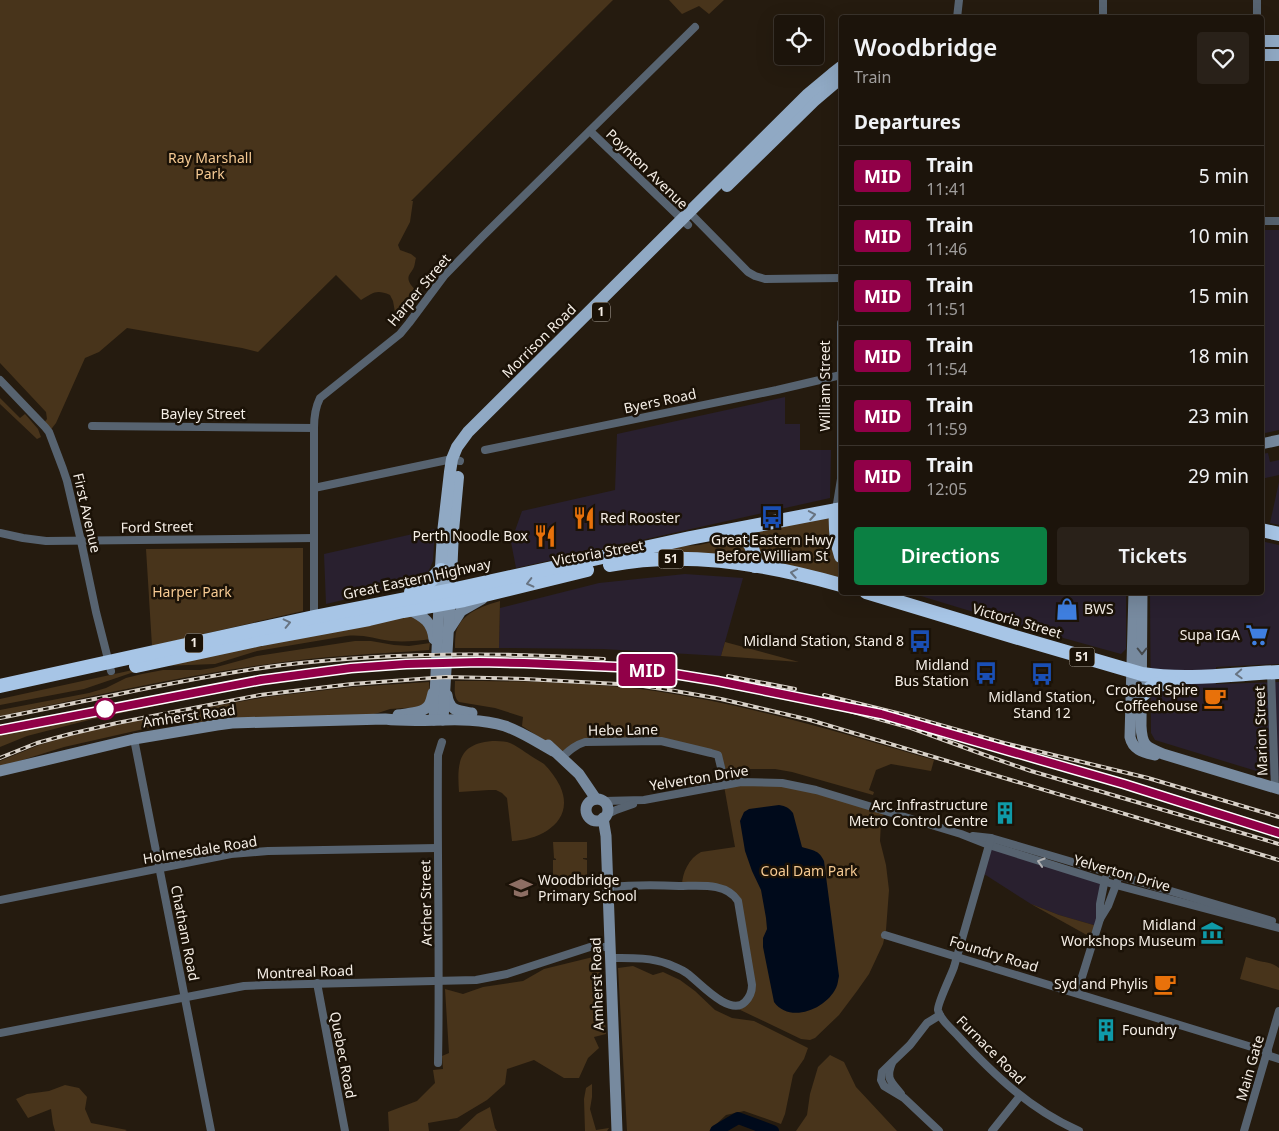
<!DOCTYPE html>
<html lang="en">
<head>
<meta charset="utf-8">
<style>
  :root { --surface:#1c140b; --page:#292119; --text:#f1f3f6; --muted:#a09e9d; --line:#3a332c; --accent:#0b8043 }
  body { margin:0; font-family:"Noto Sans",sans-serif; background:var(--page); color:var(--text); height:100vh; display:flex; flex-direction:column; font-size:19px; white-space:nowrap }
  * { box-sizing:border-box; margin:0 }
  p { font-size:16px; color:var(--muted) }
  .icon { flex:none; width:28px; height:28px; fill:none; stroke:currentColor; stroke-width:2; stroke-linecap:round; stroke-linejoin:round }
  .map { position:relative; flex:1; overflow:hidden }
  .panel { position:absolute; left:839px; top:15px; width:425px; height:580px; display:flex; flex-direction:column; background:var(--surface); border-radius:5px; box-shadow:0 5px 20px #0002,0 0 0 1px var(--line) }
  .panel>* { flex:none }
  .badge { padding:0 10px; border-radius:4px; font-size:18px; line-height:32px }
  .buttons { position:absolute; left:774px; top:15px; display:grid; gap:10px }
  .buttons a { display:grid; place-items:center; width:50px; height:50px; border-radius:5px; background:var(--surface); box-shadow:0 5px 20px #0002,0 0 0 1px var(--line); font-size:25px }
  .map>.badge { position:absolute; translate:-50% -50%; box-shadow:0 0 0 2px #fff }
  h2 { padding:0 15px; font-size:19px; line-height:45px }
  .round { display:grid; place-items:center; flex:none; width:52px; height:52px; border-radius:5px; background:var(--page) }
  .headline { display:flex; align-items:center; justify-content:space-between; height:85px; padding:0 15px }
  h1 { font-size:24px; font-weight:600; line-height:38px }
  .action { display:flex; gap:10px; margin-top:auto; padding:10px 15px }
  .action a { flex:1; height:58px; border-radius:5px; background:var(--accent); color:#fff; font-size:20px; font-weight:600; line-height:58px; text-align:center }
  .action a+a { background:var(--page); color:var(--text) }
  ul { padding:0; list-style:none }
  li { display:flex; align-items:center; gap:15px; height:60px; padding:0 15px; border-top:1px solid var(--line) }
  li div { flex:1 }
  li b { display:block; font-size:19px }
  li em { font-style:normal }
  li .badge { min-width:55px; font-weight:700; text-align:center }
  .map>svg:first-child { display:block }
  .commercial { fill:#29202f }
  .green { fill:#48341b }
  .water { fill:#000a1b }
  .lines { fill:none; stroke-linecap:round; stroke-linejoin:round }
  .river { stroke:#000a1b; stroke-width:12 }
  .street { stroke:#576370; stroke-width:8 }
  .secondary { stroke:#778a9f; stroke-width:11 }
  .primary { stroke:#90a9c4; stroke-width:12 }
  .highway { stroke:#a7c5e6; stroke-width:14 }
  .rail-casing { stroke:#d8d1c8; stroke-width:4 }
  .rail { stroke:#1b1207; stroke-width:2; stroke-dasharray:5.5; stroke-linecap:butt }
  .oneway { stroke:#687482 }
  .oneway2 { stroke:#44484b }
  .oneway3 { stroke:#aeafb1 }
  .line-casing { stroke:#fff; stroke-width:11 }
  .line { stroke:#910048; stroke-width:8 }
  .stop-dot { fill:#fff; stroke:#910048; stroke-width:2.5 }
  .labels { text-anchor:middle; stroke-width:5; stroke-linejoin:round; paint-order:stroke }
  .shield { fill:#1b1207; stroke:#b4aca3; stroke-width:1 }
  .shield-label { font-size:12px; font-weight:bold; fill:#f5eee6 }
  .park-label { font-size:14px; fill:#f6ca93; stroke:#1b1207 }
  .street-label { font-size:14px; fill:#f5eee6; stroke:#1b1207 }
  .poi-label { font-size:14px; fill:#f5eee6; stroke:#1b1207; text-anchor:end }
</style>
</head>
<body>
<div class="map">
<svg width="1279" height="1131" viewBox="0 0 1279 1131">
  <rect width="100%" height="100%" fill="#251b0f"/>
  <g class="commercial">
    <path d="M1261 230H1279V430L1261 434Z"/>
    <path d="M785 397V424H800V450H831L830 498 516 568 511 542 522 511 615 490 617 434Z"/>
    <path d="M1268 453 1270 462 1279 460V475L1261 479V454Z"/>
    <path d="M1279 482V525L1270 523Z"/>
    <path d="M435 529 433 561 430 568 426 575 411 584 326 604 324 554Z"/>
    <path d="M1261 541 1279 545V664L1216 667V684L1279 682V778L1155 740 1151 733 1150 593 1261 592Z"/>
    <path d="M685 574 743 578 721 656 603 649 499 648 500 608 599 583Z"/>
    <path d="M911 593H1126V649L1121 654 1020 626Z"/>
    <path d="M989 845 1104 881 1097 926 1059 915 1031 904 981 872Z"/>
  </g>
  <g class="green">
    <path d="M0 0H613L411 201H413L410 222 398 245 400 250 411 254 416 258C415 261 415 264 414 267 411 274 405 276 411 285 414 289 416 290 418 295L396 318 393 301 390 295C376 289 373 293 361 300L336 275 258 352 242 348 127 328 99 352 85 358 56 423 49 432 43 424 47 419 46 412 0 363Z"/>
    <path d="M669 0H724L709 14 699 6 682 14Z"/>
    <path d="M0 398 20 418 25 414 38 429 41 437 37 439 0 404Z"/>
    <path d="M835 512 841 561V582L757 561 744 535 758 529Z"/>
    <path d="M727 539H735L742 540 751 561 669 554 668 547 699 545Z"/>
    <path d="M303 548V611L152 646 146 549Z"/>
    <path d="M500 601 499 648H455C455 643 455 637 456 632 461 613 483 606 500 601Z"/>
    <path d="M409 615 421 618 431 639C418 641 404 642 391 641 375 639 363 634 346 636L257 651 215 664 162 666 151 668 131 673 84 689 0 705V699L174 661Z"/>
    <path d="M355 641H371L394 645 409 646 430 643 429 650C376 654 322 656 269 664 179 676 89 697 0 716V710L89 693 106 688 126 678 142 674 163 670H200L213 668 257 656Z"/>
    <path d="M725 642 799 662 721 656Z"/>
    <path d="M455 681C521 681 589 682 655 691 750 705 842 733 934 760L931 771 891 764 876 770 869 790 874 792 873 795 792 772 775 769H748L746 781 769 782 885 811 881 822 880 841 886 865 889 890 886 930 883 944 869 974 857 991 839 1015 815 1038 810 1040 801 1039 732 1006H737L751 993 738 901 726 891 682 886C682 873 689 858 701 852L735 847 719 758 661 741 585 742 561 758 536 735 522 726 523 717 495 708 459 702C453 697 455 688 455 681Z"/>
    <path d="M429 682 430 698 420 707 390 709 378 713 369 715 219 719 190 724 188 719 64 747 0 767V761L39 745 76 734 159 716 266 697 352 687Z"/>
    <path d="M253 685 89 720 27 736 0 747V734L134 707Z"/>
    <path d="M492 741C497 741 503 741 507 742 516 745 523 751 531 756 535 759 540 761 544 764 550 770 556 778 560 786 576 821 541 840 512 841L507 798 502 793 496 790H489L459 792C457 763 458 744 492 741Z"/>
    <path d="M553 842H587V858H583V859L587 860V877H553V860H556V859L554 858Z"/>
    <path d="M1031 904 1059 915 1097 926 1094 939Z"/>
    <path d="M593 957 600 968 606 1034 594 1037 599 1048 588 1058 579 1078H564L534 1060 507 1069 505 1084 487 1100 457 1118 428 1123 429 1131H389L388 1112 417 1101 435 1083 433 1070 443 1069 442 1056 449 1053 445 989 463 994 483 987 523 981 544 969Z"/>
    <path d="M1246 957C1251 958 1254 960 1259 961 1267 963 1272 962 1279 968V990L1240 979Z"/>
    <path d="M633 966 653 975 663 972 680 980 695 991 715 1010 732 1018 754 1021 808 1048 804 1059 793 1075 785 1114 781 1124 744 1111 726 1115 709 1131H627L618 968Z"/>
    <path d="M830 1055 844 1062 856 1087 897 1131H796L807 1115 810 1094 818 1067Z"/>
    <path d="M592 1084V1097L590 1109 596 1130 609 1128 607 1131H585L584 1099 586 1088Z"/>
    <path d="M65 1085 79 1088 87 1097 85 1109 91 1123 127 1130 125 1131H55L53 1124 51 1109 28 1118 16 1099 27 1094 49 1091Z"/>
    <path d="M490 1107 495 1128 497 1131H459L477 1114Z"/>
  </g>
  <path class="water" d="M779 805C786 806 789 808 793 813L802 847C814 851 819 850 824 861L839 976C838 980 838 984 836 988 826 1009 790 1024 774 1002L763 947V938L767 929 766 918 761 890 752 871 745 851 740 821 744 812 749 809Z"/>
  <g class="lines">
    <path class="river" d="M716 1131 738 1118 773 1131"/>
    <g class="street">
      <path d="M1103 0V18"/>
      <path d="M1257 0V18"/>
      <path d="M957 18 959 0"/>
      <path d="M590 131 688 225"/>
      <path d="M689 212 748 272 755 276 765 279 841 278"/>
      <path d="M1261 221H1279"/>
      <path d="M841 323V448"/>
      <path d="M0 380 45 427 49 432 63 469 67 481 81 541 96 612 111 671"/>
      <path d="M92 426 314 428"/>
      <path d="M485 450 777 390 841 375"/>
      <path d="M841 450V480"/>
      <path d="M314 488 452 459 460 461"/>
      <path d="M836 510 841 479"/>
      <path d="M0 533 23 538 46 541 314 538"/>
      <path d="M314 618V428C314 417 315 408 320 398L400 334 409 323 444 276 482 237 695 27"/>
      <path d="M1271 672 1275 788"/>
      <path d="M134 739 211 1131"/>
      <path d="M561 758C569 751 575 745 585 742L661 741 711 753 718 755 725 784"/>
      <path d="M604 801 644 800 741 782 782 783 816 790 961 834 989 845 1116 885 1279 928"/>
      <path d="M606 815 616 810 633 804"/>
      <path d="M973 836 991 838 1272 921"/>
      <path d="M991 838 954 967C951 976 937 1004 938 1010 940 1020 952 1029 959 1037 994 1075 1031 1110 1079 1131"/>
      <path d="M608 887C632 885 656 885 679 886 699 886 726 882 738 901L752 985C752 992 750 997 745 1002 730 1017 700 983 688 974 682 969 675 967 668 964 650 957 629 958 611 958"/>
      <path d="M0 900 231 854 268 851 437 848"/>
      <path d="M1100 919 1108 906 1117 882"/>
      <path d="M885 935 1268 1052"/>
      <path d="M317 983 345 1131"/>
      <path d="M1077 993 1100 919V904L1105 879"/>
      <path d="M0 1033 244 986 266 985 476 980 507 974 590 947H610"/>
      <path d="M1267 1055 1279 1059"/>
      <path d="M438 1063C440 960 437 858 438 755L442 742"/>
      <path d="M892 1063C885 1080 892 1082 901 1094"/>
      <path d="M939 1131 904 1098 884 1086 881 1080 882 1072 884 1070 910 1045 927 1023 940 1015"/>
      <path d="M992 1131 1020 1096"/>
      <path d="M1244 1131 1279 1011"/>
    </g>
    <g class="secondary">
      <path d="M1261 444 1279 440"/>
      <path d="M1134 592 1130 737C1133 750 1143 752 1155 755"/>
      <path d="M1142 592 1141 726C1142 746 1146 747 1163 754L1279 789"/>
      <path d="M410 610C424 617 432 622 434 639"/>
      <path d="M450 628 461 611 482 599"/>
      <path d="M447 695C449 711 458 711 472 713"/>
      <path d="M398 715C408 713 423 714 429 705 431 702 432 697 433 693"/>
      <path d="M434 720 439 604"/>
      <path d="M443 720 450 602"/>
      <path d="M548 745 579 774 596 799"/>
      <path d="M0 771 134 739 217 725 232 723 385 719C425 724 466 714 505 726 522 732 537 742 553 751"/>
      <circle cx="597" cy="810" r="11"/>
      <path d="M603 818 606 836 617 1131"/>
    </g>
    <g class="primary">
      <path d="M1261 41H1279"/>
      <path d="M1261 55H1279"/>
      <path d="M727 186 814 101 841 78"/>
      <path d="M450 599 453 531 458 477"/>
      <path d="M439 601 443 533 450 472 452 459 457 447 468 432 808 94 832 74 841 67"/>
    </g>
    <g class="highway">
      <path d="M836 510C835 526 836 541 841 556"/>
      <path d="M1261 530 1279 534"/>
      <path d="M730 531C749 537 755 547 755 566"/>
      <path d="M610 565C685 550 768 564 841 585"/>
      <path d="M411 592 426 585 441 570"/>
      <path d="M866 592 1015 637 1142 674C1187 681 1233 674 1279 672"/>
      <path d="M136 666 261 639 369 619 403 611 464 600 587 570"/>
      <path d="M0 686 314 617 451 590 690 538 841 509"/>
      <path d="M1142 695 1154 685 1174 683"/>
    </g>
    <defs>
      <g id="rail">
        <path d="M728 676 795 689"/>
        <path d="M824 695 901 714 1004 743 1148 778 1279 817"/>
        <path d="M0 718C40 710 79 702 119 694 173 683 228 672 283 665 390 652 497 652 604 659"/>
        <path d="M0 730 230 685 317 672 406 664 479 662 524 663 602 666 656 671 717 681 814 701 911 728 993 758 1031 771 1279 844"/>
        <path d="M1004 750 1124 785 1279 833"/>
        <path d="M0 758 37 743 70 734 117 723 260 695 352 684 446 677 525 679 637 685 675 691 721 699 810 720 1279 860"/>
      </g>
    </defs>
    <use href="#rail" class="rail-casing"/>
    <use href="#rail" class="rail"/>
  </g>
  <defs><path id="oneway-chevron" d="M-2-3.5L2.5 0L-2 3.5" fill="none" stroke-width="1.6" stroke-linecap="round" stroke-linejoin="round" transform="scale(1.25)"/></defs>
  <g class="oneway">
    <use href="#oneway-chevron" transform="translate(812 515) rotate(-10)"/>
    <use href="#oneway-chevron" transform="translate(794 573) rotate(-170)"/>
    <use href="#oneway-chevron" transform="translate(530 583) rotate(166)"/>
    <use href="#oneway-chevron" transform="translate(287 623) rotate(-13)"/>
    <use href="#oneway-chevron" transform="translate(1239 674) rotate(177)"/>
  </g>
  <use class="oneway2" href="#oneway-chevron" transform="translate(1142 651) rotate(90)"/>
  <use class="oneway3" href="#oneway-chevron" transform="translate(1041 862) rotate(-163)"/>
  <g class="lines">
    <defs>
      <path id="line" d="M0 730 261 680 351 668 406 664 479 662 524 663 617 667 656 671 717 681 881 714 1124 784 1279 833"/>
    </defs>
    <use href="#line" class="line-casing"/>
    <use href="#line" class="line"/>
  </g>
  <defs>
    <symbol id="bus-bare" viewBox="-9 -9 18 18"><path d="M-5-6H5V4H4V6H2V4H-2V6H-4V4H-5ZM-3.5-4V0h7V-4ZM-3.5 1.2v1.5H-2V1.2ZM2 1.2v1.5H3.5V1.2Z" fill="#1a4fb4" stroke="#1b1207" stroke-width="2.5" paint-order="stroke"/></symbol>
    <symbol id="restaurant-bare" viewBox="-9 -9 18 18"><path d="M-5-6h1v4h1v-4h1v4h1v-4h1v5L-1.5 .5V6h-2V.5L-5-1ZM5-6V6H3V1.5H1.5Q1.5-4 5-6Z" fill="#e8710a" stroke="#1b1207" stroke-width="2.5" paint-order="stroke"/></symbol>
    <symbol id="shop-bare" viewBox="-9 -9 18 18"><path d="M-5-2.5h2.3a2.7 3.5 0 0 1 5.4 0H5L5.5 6h-11ZM-1.5-2.5h3a1.5 2.3 0 0 0-3 0Z" fill="#3f7fe0" stroke="#1b1207" stroke-width="2.5" paint-order="stroke"/></symbol>
    <symbol id="supermarket-bare" viewBox="-9 -9 18 18"><path d="M-6-5.5h2.5l.6 2H6L4.5 2H-2.5L-4.4-4H-6ZM-1.5 3.2a1.3 1.3 0 1 0 .1 0ZM3 3.2a1.3 1.3 0 1 0 .1 0Z" fill="#3f7fe0" stroke="#1b1207" stroke-width="2.5" paint-order="stroke"/></symbol>
    <symbol id="cafe-bare" viewBox="-9 -9 18 18"><path d="M-5.5-4.5H6V0H3Q3 3.5 0 3.5H-2.5Q-5.5 3.5-5.5 0ZM3-3.2v2h1.7v-2ZM-6 4.5H4V6H-6Z" fill="#e8710a" stroke="#1b1207" stroke-width="2.5" paint-order="stroke"/></symbol>
    <symbol id="building-bare" viewBox="-9 -9 18 18"><path d="M-4-6H4V6H1V3H-1V6H-4ZM-2.5-4.3h1.7v1.8h-1.7ZM.8-4.3h1.7v1.8H.8ZM-2.5-1h1.7V.8h-1.7ZM.8-1h1.7V.8H.8Z" fill="#0f9aa8" stroke="#1b1207" stroke-width="2.5" paint-order="stroke"/></symbol>
    <symbol id="school-bare" viewBox="-9 -9 18 18"><path d="M0-5L7-2L0 1L-7-2ZM-4 1L0 2.5L4 1V4Q0 6-4 4Z" fill="#8d6e63" stroke="#1b1207" stroke-width="2.5" paint-order="stroke"/></symbol>
    <symbol id="museum-bare" viewBox="-9 -9 18 18"><path d="M0-6L6-3V-2H-6V-3ZM-5-1h2V3h-2ZM-1-1h2V3h-2ZM3-1h2V3H3ZM-6 4H6V6H-6Z" fill="#0f9aa8" stroke="#1b1207" stroke-width="2.5" paint-order="stroke"/></symbol>
  </defs>
  <g fill-rule="evenodd">
    <use href="#bus-bare" x="756" y="501" width="32" height="32"/>
    <use href="#restaurant-bare" x="568" y="502" width="32" height="32"/>
    <use href="#restaurant-bare" x="529" y="520" width="32" height="32"/>
    <use href="#shop-bare" x="1051" y="593" width="32" height="32"/>
    <use href="#supermarket-bare" x="1241" y="619" width="32" height="32"/>
    <use href="#bus-bare" x="904" y="625" width="32" height="32"/>
    <use href="#bus-bare" x="970" y="657" width="32" height="32"/>
    <use href="#bus-bare" x="1026" y="658" width="32" height="32"/>
    <use href="#cafe-bare" x="1199" y="682" width="32" height="32"/>
    <use href="#building-bare" x="989" y="797" width="32" height="32"/>
    <use href="#school-bare" x="505" y="872" width="32" height="32"/>
    <use href="#museum-bare" x="1196" y="917" width="32" height="32"/>
    <use href="#cafe-bare" x="1149" y="968" width="32" height="32"/>
    <use href="#building-bare" x="1090" y="1014" width="32" height="32"/>
  </g>
  <circle class="stop-dot" cx="105" cy="709" r="10"/>
  <g class="labels">
    <g class="shield">
      <rect x="592" y="302.5" width="18" height="19" rx="4"/>
      <rect x="658.5" y="549.5" width="25" height="19" rx="4"/>
      <rect x="185" y="633.5" width="18" height="19" rx="4"/>
      <rect x="1069.5" y="647.5" width="25" height="19" rx="4"/>
    </g>
    <g class="shield-label">
      <text x="601" y="316">1</text>
      <text x="671" y="563">51</text>
      <text x="194" y="647">1</text>
      <text x="1082" y="661">51</text>
    </g>
    <g class="park-label">
      <text x="210" y="163">Ray Marshall<tspan x="210" dy="16">Park</tspan></text>
      <text x="192" y="597">Harper Park</text>
      <text x="809" y="876">Coal Dam Park</text>
    </g>
    <g class="street-label">
      <text transform="translate(647 169) rotate(44)" y="5">Poynton Avenue</text>
      <text transform="translate(419 290) rotate(-50)" y="5">Harper Street</text>
      <text transform="translate(539 341) rotate(-45)" y="5">Morrison Road</text>
      <text transform="translate(825 386) rotate(-90)" y="5">William Street</text>
      <text transform="translate(660 401) rotate(-12)" y="5">Byers Road</text>
      <text x="203" y="419">Bayley Street</text>
      <text transform="translate(87 513) rotate(77)" y="5">First Avenue</text>
      <text transform="translate(157 527) rotate(-1)" y="5">Ford Street</text>
      <text transform="translate(598 553) rotate(-10)" y="5">Victoria Street</text>
      <text transform="translate(417 579) rotate(-12)" y="5">Great Eastern Highway</text>
      <text transform="translate(1017 621) rotate(16)" y="5">Victoria Street</text>
      <text transform="translate(189 716) rotate(-8)" y="5">Amherst Road</text>
      <text transform="translate(623 730) rotate(-1)" y="5">Hebe Lane</text>
      <text transform="translate(1261 731) rotate(-92)" y="5">Marion Street</text>
      <text transform="translate(699 778) rotate(-9)" y="5">Yelverton Drive</text>
      <text transform="translate(200 850) rotate(-9)" y="5">Holmesdale Road</text>
      <text transform="translate(1122 873) rotate(16)" y="5">Yelverton Drive</text>
      <text transform="translate(426 903) rotate(-91)" y="5">Archer Street</text>
      <text transform="translate(185 933) rotate(79)" y="5">Chatham Road</text>
      <text transform="translate(994 954) rotate(17)" y="5">Foundry Road</text>
      <text transform="translate(305 972) rotate(-2)" y="5">Montreal Road</text>
      <text transform="translate(597 984) rotate(-92)" y="5">Amherst Road</text>
      <text transform="translate(991 1050) rotate(45)" y="5">Furnace Road</text>
      <text transform="translate(343 1055) rotate(79)" y="5">Quebec Road</text>
      <text transform="translate(1250 1068) rotate(-74)" y="5">Main Gate</text>
    </g>
    <g class="poi-label">
      <text x="600" y="523" text-anchor="start">Red Rooster</text>
      <text x="528" y="541">Perth Noodle Box</text>
      <text x="772" y="545" text-anchor="middle">Great Eastern Hwy<tspan x="772" dy="16">Before William St</tspan></text>
      <text x="1084" y="614" text-anchor="start">BWS</text>
      <text x="1240" y="640">Supa IGA</text>
      <text x="904" y="646">Midland Station, Stand 8</text>
      <text x="969" y="670">Midland<tspan x="969" dy="16">Bus Station</tspan></text>
      <text x="1198" y="695">Crooked Spire<tspan x="1198" dy="16">Coffeehouse</tspan></text>
      <text x="1042" y="702" text-anchor="middle">Midland Station,<tspan x="1042" dy="16">Stand 12</tspan></text>
      <text x="988" y="810">Arc Infrastructure<tspan x="988" dy="16">Metro Control Centre</tspan></text>
      <text x="538" y="885" text-anchor="start">Woodbridge<tspan x="538" dy="16">Primary School</tspan></text>
      <text x="1196" y="930">Midland<tspan x="1196" dy="16">Workshops Museum</tspan></text>
      <text x="1148" y="989">Syd and Phylis</text>
      <text x="1122" y="1035" text-anchor="start">Foundry</text>
    </g>
  </g>
</svg>
<div class="buttons">
<a><svg class="icon" aria-label="locate" viewBox="0 0 24 24"><circle cx="12" cy="12" r="6"/><path d="M12 2v4M12 18v4M2 12h4M18 12h4"/></svg></a>
</div>
<b class="badge" style="left:647px;top:670px;background:#910048;color:#fff">MID</b>
<section class="panel">
<div class="headline"><div><h1>Woodbridge</h1><p>Train</p></div><a class="round"><svg class="icon" aria-label="heart" viewBox="0 0 24 24"><path d="M12 20l-8-8c-3-5 5-10 8-4 3-6 11-1 8 4z"/></svg></a></div>
<h2>Departures</h2>
<ul>
<li><span class="badge" style="background:#910048;color:#fff">MID</span><div><b>Train</b><p>11:41</p></div><em>5 min</em></li>
<li><span class="badge" style="background:#910048;color:#fff">MID</span><div><b>Train</b><p>11:46</p></div><em>10 min</em></li>
<li><span class="badge" style="background:#910048;color:#fff">MID</span><div><b>Train</b><p>11:51</p></div><em>15 min</em></li>
<li><span class="badge" style="background:#910048;color:#fff">MID</span><div><b>Train</b><p>11:54</p></div><em>18 min</em></li>
<li><span class="badge" style="background:#910048;color:#fff">MID</span><div><b>Train</b><p>11:59</p></div><em>23 min</em></li>
<li><span class="badge" style="background:#910048;color:#fff">MID</span><div><b>Train</b><p>12:05</p></div><em>29 min</em></li>
</ul>
<div class="action"><a>Directions</a><a>Tickets</a></div>
</section>
</div>
</body>
</html>
